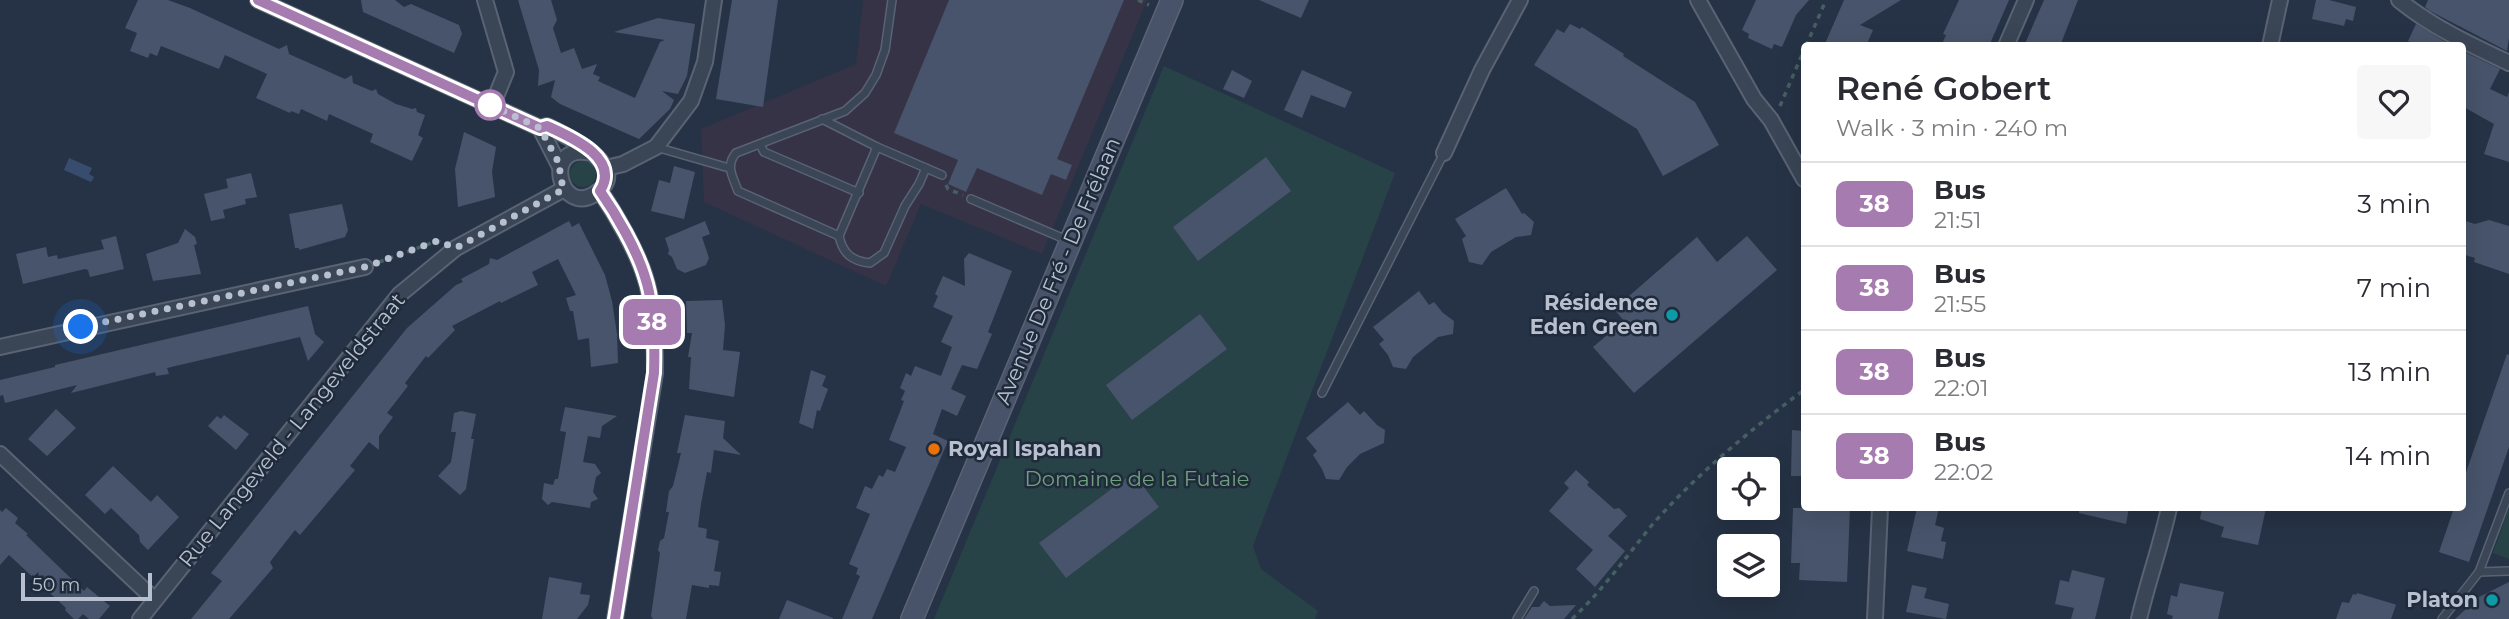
<!DOCTYPE html>
<html lang="en">
<head>
<meta charset="utf-8">
<style>
  :root { --surface:#fff; --page:#f7f7f7; --text:#2b2b33; --muted:#7c7c81; --line:#e1e1e2 }
  body { margin:0; font-family:Montserrat,sans-serif; background:var(--page); color:var(--text); height:100vh; display:flex; flex-direction:column; font-size:26px; white-space:nowrap }
  * { box-sizing:border-box; margin:0 }
  p { font-size:23px; color:var(--muted) }
  .icon { flex:none; width:38px; height:38px; fill:none; stroke:currentColor; stroke-width:2; stroke-linecap:round; stroke-linejoin:round }
  .map { position:relative; flex:1; overflow:hidden }
  .drawer { position:absolute; left:1801px; top:42px; width:665px; height:469px; display:flex; flex-direction:column; background:var(--surface); border-radius:7px; box-shadow:0 7px 28px #0002 }
  .drawer>* { flex:none }
  .badge { padding:0 14px; border-radius:10px; font-size:24px; line-height:46px }
  .controls { position:absolute; left:1717px; top:457px; display:grid; gap:14px }
  .controls a { display:grid; place-items:center; width:63px; height:63px; border-radius:7px; background:var(--surface); box-shadow:0 7px 28px #0002; font-size:35px }
  .scale { position:absolute; left:21px; bottom:18px; width:131px; box-sizing:border-box; padding-left:7px; border:4px solid #b8c0cf; border-top:0; font-size:19px; line-height:24px; white-space:nowrap; color:#b8c0cf; -webkit-text-stroke:5px #1f2a3b; paint-order:stroke }
  .you { position:absolute; width:35px; height:35px; margin:-18px; border:5px solid #fff; border-radius:50%; background:#1a73e8; box-shadow:0 0 0 10px #1a73e833 }
  .map>.badge { position:absolute; translate:-50% -50%; box-shadow:0 0 0 4px #fff }
  .round { display:grid; place-items:center; flex:none; width:74px; height:74px; border-radius:7px; background:var(--page) }
  .overview { display:flex; align-items:center; justify-content:space-between; height:119px; padding:0 35px }
  h1 { font-size:33px; font-weight:600; line-height:52px }
  ul { padding:0; list-style:none }
  li { display:flex; align-items:center; gap:21px; height:84px; padding:0 35px; border-top:2px solid var(--line) }
  li div { flex:1 }
  li b { display:block; font-size:26px }
  li em { font-style:normal }
  li .badge { min-width:77px; font-weight:700; text-align:center }
  .map>svg:first-child { display:block }
  .medical { fill:#363346 }
  .green { fill:#284347 }
  .water { fill:#384d6e }
  .building { fill:#47546b }
  .lines { fill:none; stroke-linecap:round; stroke-linejoin:round }
  .lane-casing { stroke:#596373; stroke-width:10 }
  .street-casing { stroke:#596373; stroke-width:18 }
  .secondary-casing { stroke:#596373; stroke-width:24 }
  .path { stroke:#465f63; stroke-width:3.5; stroke-dasharray:5 5; stroke-linecap:butt }
  .lane { stroke:#3a4555; stroke-width:7 }
  .street { stroke:#3a4555; stroke-width:14 }
  .secondary { stroke:#485369; stroke-width:21 }
  .line-casing { stroke:#fff; stroke-width:16 }
  .line { stroke:#a67cb0; stroke-width:10 }
  .walk { stroke:#b8c0cf; stroke-width:7; stroke-dasharray:0 12.6 }
  .stop-dot { fill:#fff; stroke:#a67cb0; stroke-width:3.5 }
  .culture-dot { fill:#0f9aa8; stroke:#1f2a3b; stroke-width:2.5 }
  .food-dot { fill:#e8710a; stroke:#1f2a3b; stroke-width:2.5 }
  .labels { text-anchor:middle; stroke-width:5; stroke-linejoin:round; paint-order:stroke }
  .street-label { font-size:21px; fill:#b8c0cf; stroke:#1f2a3b }
  .poi-label { font-size:21px; font-weight:bold; fill:#b8c0cf; stroke:#1f2a3b; text-anchor:end }
  .park-label { font-size:21px; fill:#6ea17b; stroke:#1f2a3b }
</style>
</head>
<body>
<div class="map">
<svg width="2509" height="619" viewBox="0 0 2509 619">
  <rect width="100%" height="100%" fill="#263346"/>
  <path class="medical" d="M863 0H1147L1042 254 921 204 886 286 704 202 701 129 856 64Z"/>
  <g class="green">
    <path d="M1164 66 1395 173 1253 546 1261 569 1318 611 1315 619H934Z"/>
    <circle cx="583" cy="174" r="13"/>
    <path d="M2509 508V559L2493 553Z"/>
  </g>
  <path class="water" d="M69 158 92 168 89 174 94 177 91 182 64 170Z"/>
  <g class="building">
    <path d="M138 0H168L190 8 279 49 287 45 289 54 345 79 352 75 353 83 372 91 376 89 378 94 396 104 412 109 416 108 417 112 425 115 418 135 423 138 412 161 370 142 373 134 329 114 327 121 301 109 299 114 291 111 290 113 256 98 267 74 225 55 219 69 161 46 157 56 150 53 148 58 130 51 137 33 125 28Z"/>
    <path d="M361 0H395L404 7 411 4 459 25 462 34 454 53 363 12Z"/>
    <path d="M518 0H551L557 20 553 28 561 53 574 48 582 69 597 64 593 74 600 77 598 81 635 98 660 42 665 40 614 32 658 18 695 24 687 76 678 94 662 91 674 100 670 109 639 139 560 104 551 97 555 80 538 86 539 70Z"/>
    <path d="M732 0H778L763 107 716 99Z"/>
    <path d="M949 0H1124L1057 159 1072 165 1066 180 1051 174 1042 195 977 168 966 192 948 184 958 160 894 133Z"/>
    <path d="M1259 0H1309L1301 18Z"/>
    <path d="M1756 0H1809L1796 15 1782 47 1774 44 1772 49 1748 38 1749 34 1742 30Z"/>
    <path d="M1844 0H1901L1860 25 1873 30 1866 46H1824Z"/>
    <path d="M1959 0H2009L1989 46H1941L1946 35 1943 34Z"/>
    <path d="M2044 0H2078L2060 46H2024Z"/>
    <path d="M2316 0H2329L2356 7 2353 21 2346 19 2344 26 2312 19Z"/>
    <path d="M2428 0H2509V38L2507 51 2430 11 2425 7Z"/>
    <path d="M1570 24 1580 29 1582 27 1624 54 1623 56 1695 102 1719 145 1663 176 1637 129 1534 65 1557 29 1564 33Z"/>
    <path d="M2416 24 2452 46H2418L2408 41Z"/>
    <path d="M2462 51 2500 69 2490 89 2507 97 2509 92V162L2484 154 2494 124 2462 106Z"/>
    <path d="M1232 70 1252 81 1244 98 1223 89Z"/>
    <path d="M1302 70 1352 92 1345 108 1311 95 1302 118 1284 110Z"/>
    <path d="M464 132 496 147 492 172 495 197 458 207 455 169Z"/>
    <path d="M1266 157 1291 191 1198 261 1173 227Z"/>
    <path d="M674 166 695 172 684 219 651 211 659 180 670 183Z"/>
    <path d="M251 173 257 197 245 199 246 204 223 210 225 218 211 221 204 194 228 188 226 179Z"/>
    <path d="M1506 188 1522 214 1524 213 1534 222 1531 235 1516 237 1491 252 1482 265 1469 262 1462 239 1466 236 1455 219Z"/>
    <path d="M342 204 348 230 345 237 299 250V248H295L289 214Z"/>
    <path d="M2462 220 2475 224 2489 220 2509 226V274L2474 262 2475 258 2462 254Z"/>
    <path d="M569 221 572 227 579 223 605 275 612 301 617 334 618 363 591 367 589 338 578 340 573 311H570L566 298 576 295 558 259 532 272 538 285 501 303 500 301 452 326 455 330 428 358 426 356 405 383 408 386 387 413 393 417 379 436V450L369 442 350 466 355 470 300 535 295 530 270 562 273 568 229 619H191L222 581 211 573 407 328 456 285 463 282 461 279 489 264 490 258 497 260Z"/>
    <path d="M705 221 710 234 702 237 709 258 706 265 685 273 677 269 672 257 668 254 669 250 665 238Z"/>
    <path d="M185 229 195 237 197 244 194 245 201 274 153 281 146 254 178 243Z"/>
    <path d="M116 236 124 269 90 277 88 270 85 269 23 284 16 254 46 247 48 257 57 255 58 259 104 249 101 240Z"/>
    <path d="M1747 236 1777 270 1634 393 1593 347 1624 321 1614 309 1697 237 1717 262Z"/>
    <path d="M969 253 1012 271 988 332 992 334 977 369 962 365 951 389 966 396 957 416 942 409 933 434 948 441 872 619H842L860 576 856 574 858 568 849 564 870 514 856 508 865 486 872 489 879 475 883 477 887 469 895 472 906 447 889 440 904 401 901 400 905 391 900 388 906 373 911 376 915 366 941 376 952 347 941 342 953 316 933 307 938 296 935 294 943 276 965 286 964 259Z"/>
    <path d="M1419 291 1429 305 1434 302 1443 313 1454 321 1453 334 1438 337 1413 357 1406 369 1393 367 1388 355 1379 344 1384 340 1373 327Z"/>
    <path d="M722 300 725 325 723 350 740 352 734 397 689 389 691 357H688L692 333H687L686 301Z"/>
    <path d="M308 306 315 334 324 342 308 361 300 337 167 368 169 374 156 376 155 372 71 393 77 385 5 403 3 395 0 396V380L55 367V365Z"/>
    <path d="M1200 314 1227 349 1132 420 1106 385Z"/>
    <path d="M2507 354 2509 355V447L2469 562 2439 552 2454 508H2462V484Z"/>
    <path d="M811 370 826 376 822 386 828 389 820 411 817 410 813 429 799 423Z"/>
    <path d="M1348 402 1360 415 1364 411 1377 425 1385 430 1384 443 1360 454 1347 467 1339 480 1326 479 1322 469 1313 455 1317 451 1306 438Z"/>
    <path d="M565 407 617 416 602 426 600 438 588 436 583 462 595 464 601 473 596 477 593 492 598 499 591 502 590 508 552 502 548 505 542 499 544 483 553 485 555 479H558L566 432 560 431Z"/>
    <path d="M56 409 76 428 47 456 28 439Z"/>
    <path d="M461 411 476 414 471 439H474L466 489 460 495 438 476 451 462 456 432H451L454 413Z"/>
    <path d="M224 415 249 434 236 450 208 426 217 416 221 419Z"/>
    <path d="M685 415 725 421 723 438 741 455 714 450 711 473 707 472 701 504 698 527 707 529 706 538 719 541 714 571 721 572 719 586 709 585V588L692 585 686 619H653L651 616 660 553 658 550 660 541 664 538 669 512H666L669 491 673 486 681 453H677Z"/>
    <path d="M1792 430 1804 431V476H1791Z"/>
    <path d="M113 466 151 502 157 495 179 517 148 550 140 542 139 535 111 508 105 514 85 495Z"/>
    <path d="M1576 470 1589 482 1587 485 1614 509 1619 508 1627 516 1608 536 1625 551 1595 587 1576 569 1593 550 1549 511 1569 488 1564 483Z"/>
    <path d="M1133 473 1159 507 1066 578 1039 543Z"/>
    <path d="M6 508 18 518 15 523 28 534 26 535 84 591 87 587 110 606 99 619H89L83 614 78 619H74L65 610 66 608 9 555 0 565V510L2 512Z"/>
    <path d="M1793 508H1850L1847 582 1799 580 1800 563H1791Z"/>
    <path d="M1917 508H1939L1935 525 1944 528 1941 541 1946 542 1943 559 1907 551Z"/>
    <path d="M2079 508H2129L2126 524 2079 513Z"/>
    <path d="M2202 508H2266L2258 545 2221 537 2224 527 2200 519Z"/>
    <path d="M2072 570 2105 578 2095 619H2071L2074 608 2055 604 2060 580 2069 582Z"/>
    <path d="M549 577 582 583 580 594 590 595 588 605 577 619H542Z"/>
    <path d="M2509 582V619H2455L2479 597Z"/>
    <path d="M2180 583 2224 592 2218 619H2172L2173 616 2167 614 2171 595 2177 597Z"/>
    <path d="M1912 585 1927 588 1924 598 1949 604 1946 619 1906 612Z"/>
    <path d="M2357 593 2394 604 2396 605 2391 619H2336L2342 602 2349 603 2353 594 2356 595Z"/>
    <path d="M787 600 833 618V619H779Z"/>
    <path d="M1544 601 1550 606 1576 605 1564 619H1524L1532 607H1539Z"/>
  </g>
  <g class="lines">
    <defs>
      <g id="lane">
        <path d="M822 119 877 147 942 175"/>
        <path d="M760 144 764 152 859 193"/>
        <path d="M656 147 729 168"/>
        <path d="M877 147 839 236 738 191C733 177 725 166 736 153L845 111 865 93 876 75 885 50 892 0"/>
        <path d="M971 199 1067 240"/>
        <path d="M839 236C843 254 852 261 870 263L884 253 905 206 919 184 926 168"/>
        <path d="M1322 393 1444 153"/>
        <path d="M2479 572 2509 571"/>
        <path d="M1517 619 1534 591"/>
        <path d="M2442 619 2479 572 2509 493"/>
      </g>
      <g id="street">
        <path d="M258 0 540 128 547 126C565 135 634 167 596 193 559 219 541 141 591 153"/>
        <path d="M485 0 506 72 492 106"/>
        <path d="M1698 0 1754 99 1771 120 1804 179"/>
        <path d="M2399 0C2432 27 2471 45 2509 63"/>
        <path d="M2006 46 2026 0"/>
        <path d="M2270 46 2280 0"/>
        <path d="M540 128 560 167"/>
        <path d="M1444 153 1482 70 1520 0"/>
        <path d="M606 168 623 164 656 147 691 101 705 62 714 0"/>
        <path d="M600 191C615 213 637 251 645 277 654 304 655 345 655 373L615 619"/>
        <path d="M0 347 365 267"/>
        <path d="M0 454 155 600"/>
        <path d="M140 619 399 295 456 248 564 189"/>
        <path d="M1875 619 1880 508"/>
        <path d="M2139 619C2148 581 2161 545 2169 508"/>
      </g>
      <path id="secondary" d="M912 619 1172 0"/>
    </defs>
    <use href="#lane" class="lane-casing"/>
    <use href="#street" class="street-casing"/>
    <use href="#secondary" class="secondary-casing"/>
    <g class="path">
      <path d="M1138 0 1149 5"/>
      <path d="M1806 46 1826 0"/>
      <path d="M1780 106 1804 50"/>
      <path d="M946 185 948 189 963 195"/>
      <path d="M379 262 437 241 441 242"/>
      <path d="M1572 619C1602 591 1626 557 1652 525 1696 475 1750 430 1804 390"/>
    </g>
    <use href="#lane" class="lane"/>
    <use href="#street" class="street"/>
    <use href="#secondary" class="secondary"/>
  </g>
  <g class="lines">
    <defs>
      <path id="line" d="M258 0 540 128 547 126C571 137 621 158 600 191 616 214 637 250 645 277 654 304 655 344 654 373L615 619"/>
    </defs>
    <use href="#line" class="line-casing"/>
    <use href="#line" class="line"/>
    <path class="walk" d="M81 327 365 267 437 241 456 248 564 189 559 174 561 167 540 128 490 105"/>
  </g>
  <circle class="stop-dot" cx="490" cy="105" r="14"/>
  <g class="culture-dot">
    <circle cx="1672" cy="315" r="7"/>
    <circle cx="2492" cy="600" r="7"/>
  </g>
  <circle class="food-dot" cx="934" cy="449" r="7"/>
  <g class="labels">
    <g class="street-label">
      <text transform="translate(1058 271) rotate(-67)" y="7">Avenue De Fré - De Frélaan</text>
      <text transform="translate(292 430) rotate(-51)" y="7">Rue Langeveld - Langeveldstraat</text>
    </g>
    <g class="poi-label">
      <text x="1658" y="310">Résidence<tspan x="1658" dy="24">Eden Green</tspan></text>
      <text x="948" y="456" text-anchor="start">Royal Ispahan</text>
      <text x="2478" y="607">Platon</text>
    </g>
    <g class="park-label">
      <text x="1137" y="486">Domaine de la Futaie</text>
    </g>
  </g>
</svg>
<div class="controls">
<a><svg class="icon" aria-label="locate" viewBox="0 0 24 24"><circle cx="12" cy="12" r="6"/><path d="M12 2v4M12 18v4M2 12h4M18 12h4"/></svg></a>
<a><svg class="icon" aria-label="layers" viewBox="0 0 24 24"><path d="M12 4l9 5-9 5-9-5zM3 14l9 5 9-5"/></svg></a>
</div>
<div class="scale">50 m</div>
<div class="you" style="left:81px;top:327px"></div>
<b class="badge" style="left:652px;top:322px;background:#a67cb0;color:#fff">38</b>
<section class="drawer">
<div class="overview"><div><h1>René Gobert</h1><p>Walk · 3 min · 240 m</p></div><a class="round"><svg class="icon" aria-label="heart" viewBox="0 0 24 24"><path d="M12 20l-8-8c-3-5 5-10 8-4 3-6 11-1 8 4z"/></svg></a></div>
<ul>
<li><span class="badge" style="background:#a67cb0;color:#fff">38</span><div><b>Bus</b><p>21:51</p></div><em>3 min</em></li>
<li><span class="badge" style="background:#a67cb0;color:#fff">38</span><div><b>Bus</b><p>21:55</p></div><em>7 min</em></li>
<li><span class="badge" style="background:#a67cb0;color:#fff">38</span><div><b>Bus</b><p>22:01</p></div><em>13 min</em></li>
<li><span class="badge" style="background:#a67cb0;color:#fff">38</span><div><b>Bus</b><p>22:02</p></div><em>14 min</em></li>
</ul>
</section>
</div>
</body>
</html>
